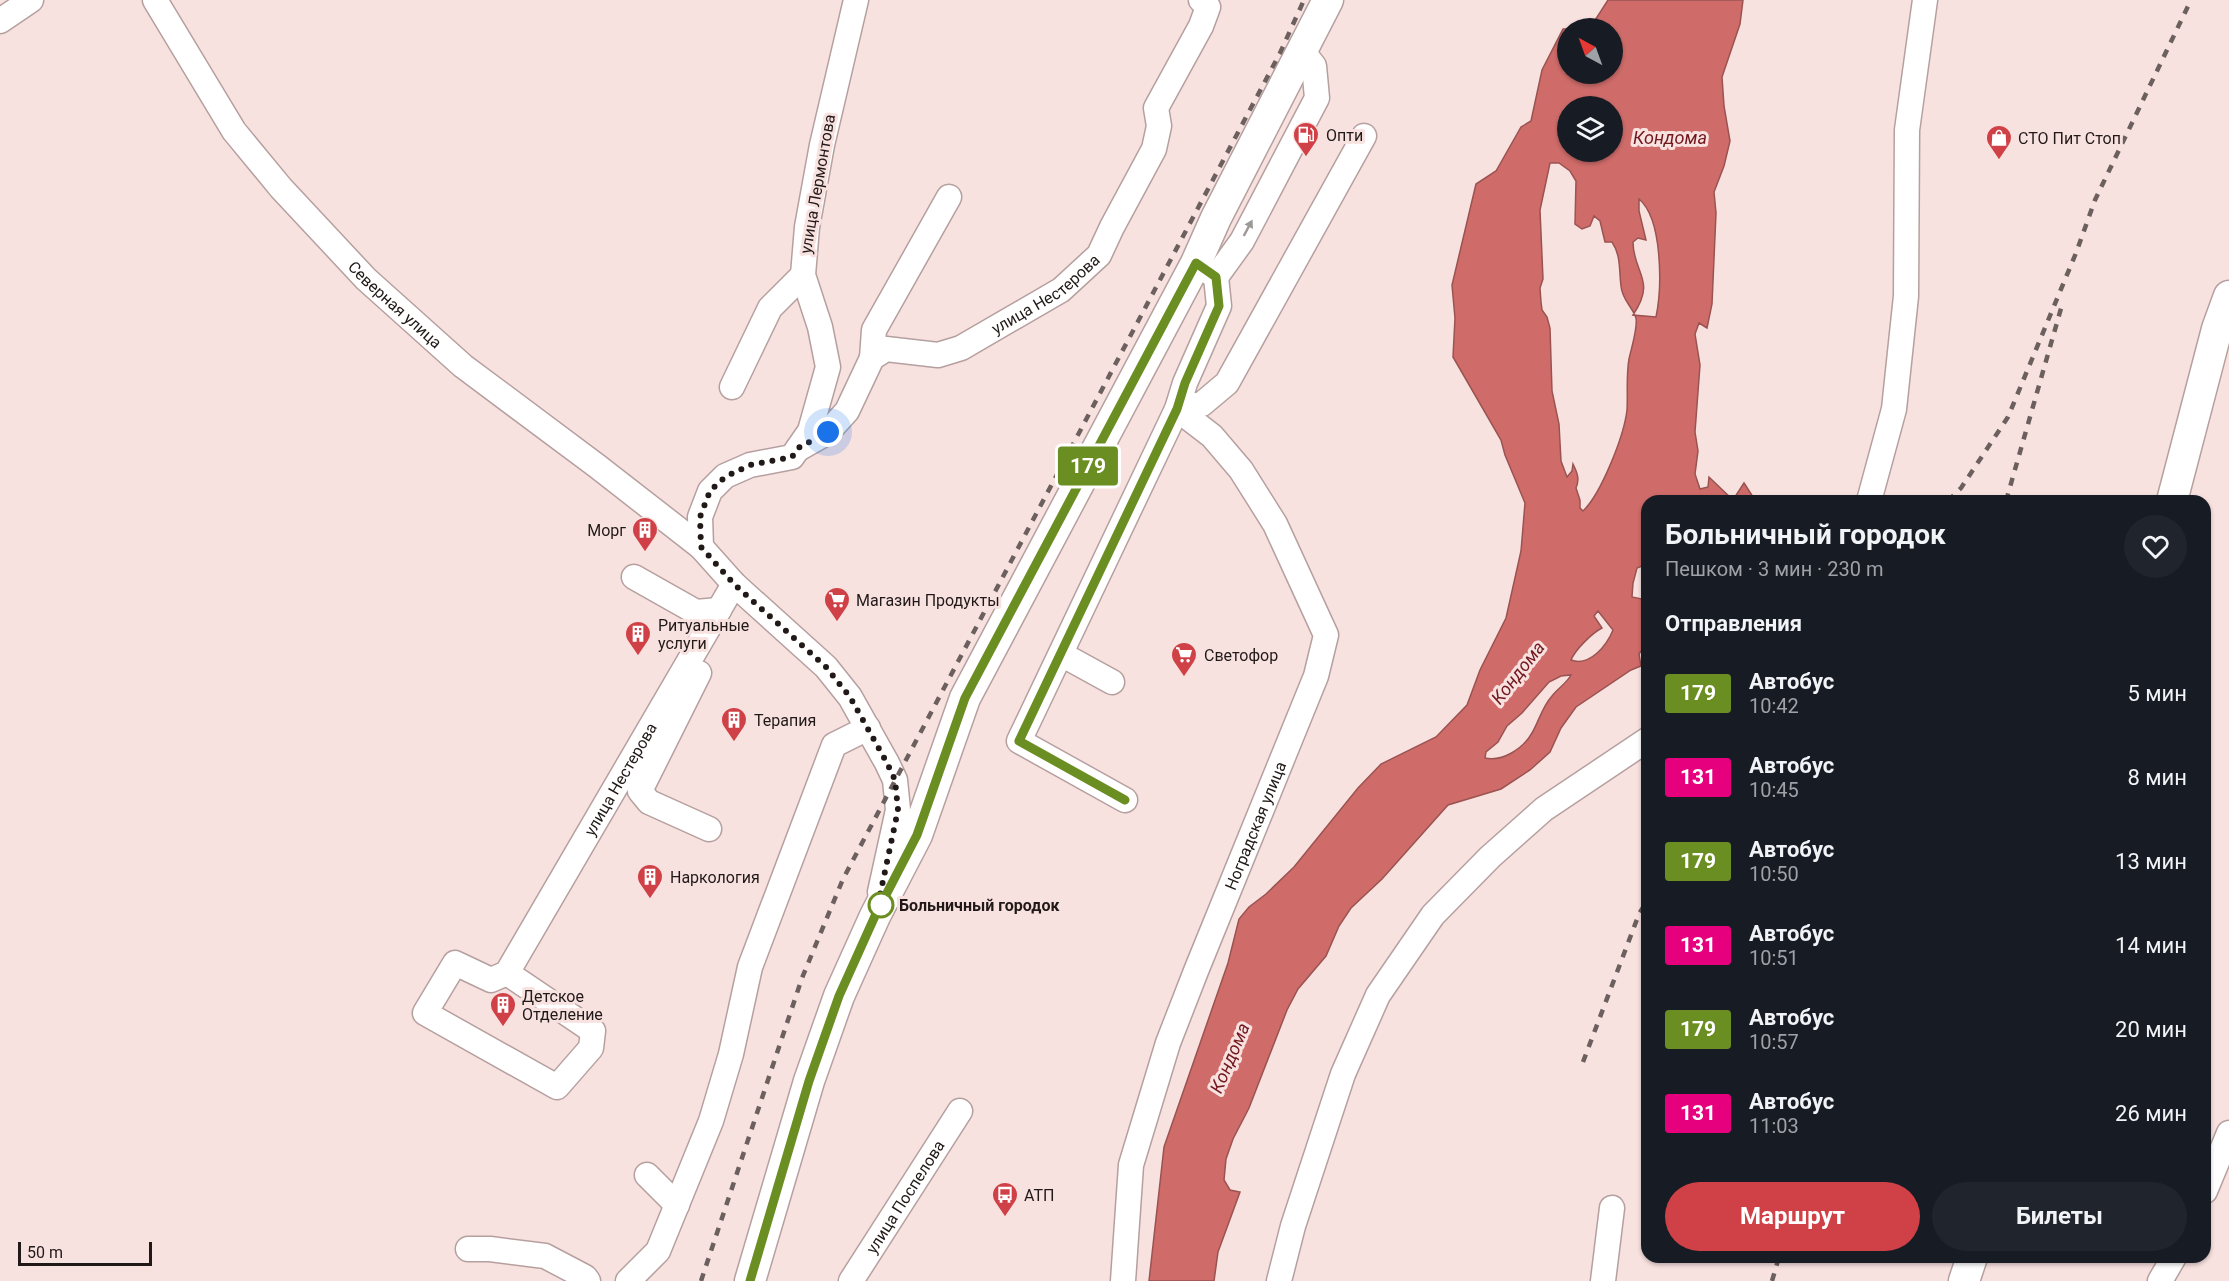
<!DOCTYPE html>
<html lang="ru">
<head>
<meta charset="utf-8">
<style>
  :root { --surface:#171b24; --page:#20242c; --text:#f1f3f6; --muted:#9ea1a6; --accent:#d04147 }
  body { margin:0; font-family:Roboto,sans-serif; background:var(--page); color:var(--text); height:100vh; display:flex; flex-direction:column; font-size:22px; white-space:nowrap }
  * { box-sizing:border-box; margin:0 }
  p { font-size:20px; color:var(--muted) }
  .icon { flex:none; width:33px; height:33px; fill:none; stroke:currentColor; stroke-width:2; stroke-linecap:round; stroke-linejoin:round }
  .map { position:relative; flex:1; overflow:hidden }
  .drawer { position:absolute; left:1641px; top:495px; width:570px; height:768px; display:flex; flex-direction:column; background:var(--surface); border-radius:18px; box-shadow:0 2px 4px #0004 }
  .drawer>* { flex:none }
  .badge { padding:0 12px; border-radius:4px; font-size:21px; line-height:39px }
  .needle { width:39px; rotate:319deg }
  .fabs { position:absolute; left:1557px; top:18px; display:grid; gap:12px }
  .fabs a { display:grid; place-items:center; width:66px; height:66px; border-radius:50%; background:var(--surface); box-shadow:0 2px 4px #0004; font-size:30px }
  .scale { position:absolute; left:18px; bottom:15px; width:134px; box-sizing:border-box; padding-left:6px; border:3px solid #201918; border-top:0; font-size:16px; line-height:21px; white-space:nowrap; color:#201918; -webkit-text-stroke:4px #f8e2e0; paint-order:stroke }
  .you { position:absolute; width:30px; height:30px; margin:-15px; border:4px solid #fff; border-radius:50%; background:#1a73e8; box-shadow:0 0 0 9px #1a73e833 }
  .map>.badge { position:absolute; translate:-50% -50%; box-shadow:0 0 0 3px #fff }
  h2 { padding:0 24px; font-size:22px; line-height:54px }
  .round { display:grid; place-items:center; flex:none; width:63px; height:63px; border-radius:32px; background:var(--page) }
  .summary { display:flex; align-items:center; justify-content:space-between; height:102px; padding:0 24px }
  h1 { font-size:28px; font-weight:700; line-height:45px }
  .cta { display:flex; gap:12px; margin-top:auto; padding:12px 24px }
  .cta a { flex:1; height:69px; border-radius:36px; background:var(--accent); color:#fff; font-size:24px; font-weight:700; line-height:69px; text-align:center }
  .cta a+a { background:var(--page); color:var(--text) }
  ul { padding:0; list-style:none }
  li { display:flex; align-items:center; gap:18px; height:84px; padding:0 24px }
  li div { flex:1 }
  li b { display:block; font-size:22px }
  li em { font-style:normal }
  li .badge { min-width:66px; font-weight:700; text-align:center }
  .map>svg:first-child { display:block }
  .water { fill:#cf6c6a; stroke:#9a5351; stroke-width:1.5; fill-rule:evenodd }
  .lines { fill:none; stroke-linecap:round; stroke-linejoin:round }
  .minor-casing { stroke:#b6a09f; stroke-width:27 }
  .major-casing { stroke:#b6a09f; stroke-width:33 }
  .minor { stroke:#fff; stroke-width:24 }
  .major { stroke:#fff; stroke-width:30 }
  .rail { stroke:#6c605e; stroke-width:4.5; stroke-dasharray:8 8; stroke-linecap:butt }
  .oneway { fill:#9b9897 }
  .line-casing { stroke:#fff; stroke-width:14 }
  .line { stroke:#6b8e23; stroke-width:9 }
  .walk { stroke:#201918; stroke-width:6; stroke-dasharray:0 10.8 }
  .stop-dot { fill:#fff; stroke:#6b8e23; stroke-width:3 }
  .labels { text-anchor:middle; stroke-width:6; stroke-linejoin:round; paint-order:stroke }
  .poi-label { font-size:16px; fill:#201918; stroke:#f8e2e0; text-anchor:start }
  .street-label { font-size:16px; fill:#201918; stroke:#f8e2e0 }
  .stop-label { font-size:16px; font-weight:bold; fill:#201918; stroke:#f8e2e0; text-anchor:start }
  .water-label { font-size:18px; font-style:italic; fill:#72171d; stroke:#f8e2e0 }
</style>
</head>
<body>
<div class="map">
<svg width="2229" height="1281" viewBox="0 0 2229 1281">
  <rect width="100%" height="100%" fill="#f8e2e0"/>
  <path class="water" d="M1608 0H1743L1740 24 1722 77 1724 106 1730 141 1724 166 1714 192 1716 213 1712 304 1707 328 1699 323 1695 334 1700 365 1695 432 1698 451 1695 474 1700 489 1708 487 1709 477 1733 500 1744 483 1753 497 1752 501H1647V570L1642 566 1637 568 1633 583 1632 597 1647 600V643L1639 654 1641 666 1631 670 1576 707 1561 728 1550 752 1530 770 1501 789 1448 805 1382 879 1351 908 1339 926 1326 956 1298 989 1287 1010 1249 1108 1233 1139 1226 1159 1224 1180 1230 1190 1240 1192 1218 1252 1214 1281H1149L1164 1147 1228 963 1239 919 1249 907 1266 894 1294 867 1358 788 1381 764 1436 737 1467 705 1480 670 1506 618 1521 551 1525 503 1505 455 1501 440 1453 357 1455 318 1452 285 1476 184 1496 171 1521 127 1531 121 1542 70 1563 29H1567L1568 74H1612V28H1590ZM1568 106H1612V152H1568ZM1550 163H1559L1570 171 1576 181 1575 224 1582 229 1590 226 1594 216 1600 221 1605 242H1612C1621 255 1619 270 1621 286 1622 300 1632 306 1636 318 1638 328 1631 349 1629 359 1626 376 1628 394 1627 410 1624 436 1601 494 1583 511L1580 508V500L1576 488C1580 479 1577 472 1573 464L1572 471 1567 477 1561 461 1559 424 1552 391 1550 328 1547 317 1542 310 1541 302 1540 288 1543 279 1540 210ZM1639 199C1663 219 1662 288 1656 317L1633 315C1657 280 1633 273 1633 242L1638 238 1646 240 1639 211ZM1598 611 1613 630C1607 645 1590 667 1571 660 1575 650 1592 633 1602 628L1594 616ZM1571 675C1566 684 1558 688 1552 696 1542 707 1539 721 1532 733 1523 749 1502 762 1485 758L1486 752 1498 742 1507 726 1522 713 1549 682 1561 676Z"/>
  <g class="lines">
    <defs>
      <g id="minor">
        <path id="s1" d="M155 0 234 131 281 188 366 279 463 366 597 466 701 547"/>
        <path d="M856 0 822 145 807 227 803 275 820 327 828 367 810 431 792 457 750 465 725 476 710 491 700 517 701 547 734 584 826 667 850 697 887 763 895 780 898 810 880 892"/>
        <path d="M0 21 31 0"/>
        <path d="M1196 263 1216 277 1219 306 1185 383 1177 409 1202 404 1227 383 1364 136"/>
        <path d="M1216 277 1242 241 1317 98 1314 66 1303 52"/>
        <path d="M872 358 874 330 949 197"/>
        <path d="M732 387 770 308 803 275"/>
        <path id="s2" d="M798 449 828 432 847 411 872 358 886 349 938 355 961 348 1061 290 1099 255 1112 227 1154 149 1159 126 1156 108 1201 26 1208 7 1201 0"/>
        <path d="M1869 501 1894 409 1906 296 1907 130 1925 0"/>
        <path d="M634 577 696 612 719 610"/>
        <path d="M1061 654 1112 682"/>
        <path d="M699 673 640 791 649 802 709 829"/>
        <path id="s3" d="M507 973 593 1031 591 1048 557 1087 425 1013 455 963 491 980 507 973 734 584"/>
        <path d="M647 1175 677 1205"/>
        <path d="M2205 1191 2229 1133"/>
        <path d="M468 1249H490L545 1256 585 1277 588 1281"/>
        <path d="M628 1281 658 1251 711 1121 731 1054 750 967 834 745 868 728"/>
        <path id="s4" d="M851 1281 960 1111"/>
        <path id="s5" d="M1123 1281 1131 1165 1168 1043 1196 971 1316 676 1326 635 1275 524 1241 470 1212 436 1177 409 1019 741 1125 800"/>
        <path d="M1279 1281 1293 1226 1343 1074 1378 995 1433 915 1490 857 1544 809 1647 740"/>
        <path d="M1603 1281 1612 1208"/>
        <path d="M2160 1281 2174 1257"/>
      </g>
      <g id="major">
        <path d="M2172 501 2217 329 2229 296"/>
        <path d="M750 1281 809 1081 839 996 875 916 917 835 965 698 1196 263 1216 218 1328 0"/>
        <path d="M1964 1281 1972 1257"/>
      </g>
    </defs>
    <use href="#minor" class="minor-casing"/>
    <use href="#major" class="major-casing"/>
    <use href="#minor" class="minor"/>
    <use href="#major" class="major"/>
    <g class="rail">
      <path d="M1948 501 1961 488 2008 417 2076 253 2095 200 2191 0"/>
      <path d="M2006 501 2062 305"/>
      <path d="M1583 1062 1639 914 1647 901"/>
      <path d="M701 1281 802 978 843 879 1280 53 1304 0"/>
      <path d="M1772 1281 1779 1257"/>
    </g>
  </g>
  <defs><path id="oneway-solid" d="M-6-.8H1V-3.2L6.5 0L1 3.2V.8H-6Z" transform="scale(1.5)"/></defs>
  <use class="oneway" href="#oneway-solid" transform="translate(1248 228) rotate(-62)"/>
  <g class="lines">
    <defs>
      <path id="line" d="M750 1281 809 1081 839 996 875 916 917 835 965 698 1196 263 1216 277 1219 306 1185 383 1177 409 1019 741 1125 800"/>
    </defs>
    <use href="#line" class="line-casing"/>
    <use href="#line" class="line"/>
    <path class="walk" d="M828 432 798 448 792 457 750 465 725 477 710 491 700 517 701 547 734 584 826 667 850 697 887 763 895 780 898 810 880 895 881 905"/>
  </g>
  <defs>
    <symbol id="fuel-pin" viewBox="-11 -11 22 30"><path d="M0 17L-7.5 6A9.5 9.5 0 1 1 7.5 6Z" fill="#d04147" stroke="#f8e2e0"/><path d="M-5.5-6h7V0h2V4h1.3V-2.5L3-4.5l.8-.8L6-3V5H2.5V1h-1V6h-7ZM-4.2-4.7v3.2H.2V-4.7Z" fill="#fff"/></symbol>
    <symbol id="shop-pin" viewBox="-11 -11 22 30"><path d="M0 17L-7.5 6A9.5 9.5 0 1 1 7.5 6Z" fill="#d04147" stroke="#f8e2e0"/><path d="M-5-2.5h2.3a2.7 3.5 0 0 1 5.4 0H5L5.5 6h-11ZM-1.5-2.5h3a1.5 2.3 0 0 0-3 0Z" fill="#fff"/></symbol>
    <symbol id="building-pin" viewBox="-11 -11 22 30"><path d="M0 17L-7.5 6A9.5 9.5 0 1 1 7.5 6Z" fill="#d04147" stroke="#f8e2e0"/><path d="M-4-6H4V6H1V3H-1V6H-4ZM-2.5-4.3h1.7v1.8h-1.7ZM.8-4.3h1.7v1.8H.8ZM-2.5-1h1.7V.8h-1.7ZM.8-1h1.7V.8H.8Z" fill="#fff"/></symbol>
    <symbol id="supermarket-pin" viewBox="-11 -11 22 30"><path d="M0 17L-7.5 6A9.5 9.5 0 1 1 7.5 6Z" fill="#d04147" stroke="#f8e2e0"/><path d="M-6-5.5h2.5l.6 2H6L4.5 2H-2.5L-4.4-4H-6ZM-1.5 3.2a1.3 1.3 0 1 0 .1 0ZM3 3.2a1.3 1.3 0 1 0 .1 0Z" fill="#fff"/></symbol>
    <symbol id="bus-pin" viewBox="-11 -11 22 30"><path d="M0 17L-7.5 6A9.5 9.5 0 1 1 7.5 6Z" fill="#d04147" stroke="#f8e2e0"/><path d="M-5-6H5V4H4V6H2V4H-2V6H-4V4H-5ZM-3.5-4V0h7V-4ZM-3.5 1.2v1.5H-2V1.2ZM2 1.2v1.5H3.5V1.2Z" fill="#fff"/></symbol>
  </defs>
  <g fill-rule="evenodd">
    <use href="#fuel-pin" x="1291" y="120" width="30" height="40"/>
    <use href="#shop-pin" x="1984" y="123" width="30" height="40"/>
    <use href="#building-pin" x="630" y="515" width="30" height="40"/>
    <use href="#supermarket-pin" x="822" y="585" width="30" height="40"/>
    <use href="#building-pin" x="623" y="619" width="30" height="40"/>
    <use href="#supermarket-pin" x="1169" y="640" width="30" height="40"/>
    <use href="#building-pin" x="719" y="705" width="30" height="40"/>
    <use href="#building-pin" x="635" y="862" width="30" height="40"/>
    <use href="#building-pin" x="488" y="990" width="30" height="40"/>
    <use href="#bus-pin" x="990" y="1180" width="30" height="40"/>
  </g>
  <circle class="stop-dot" cx="881" cy="905" r="12"/>
  <g class="labels">
    <g class="poi-label">
      <text x="1326" y="141">Опти</text>
      <text x="2018" y="144">СТО Пит Стоп</text>
      <text x="626" y="536" text-anchor="end">Морг</text>
      <text x="856" y="606">Магазин Продукты</text>
      <text x="658" y="631">Ритуальные<tspan x="658" dy="18">услуги</tspan></text>
      <text x="1204" y="661">Светофор</text>
      <text x="754" y="726">Терапия</text>
      <text x="670" y="883">Наркология</text>
      <text x="522" y="1002">Детское<tspan x="522" dy="18">Отделение</tspan></text>
      <text x="1024" y="1201">АТП</text>
    </g>
    <g class="street-label">
      <text transform="translate(817 184) rotate(-80)" y="6">улица Лермонтова</text>
      <text dy="6" stroke="none"><textPath href="#s2" startOffset="315">улица Нестерова</textPath></text>
      <text dy="6" stroke="none"><textPath href="#s1" startOffset="390">Северная улица</textPath></text>
      <text dy="6" stroke="none"><textPath href="#s3" startOffset="664">улица Нестерова</textPath></text>
      <text dy="6" stroke="none"><textPath href="#s5" startOffset="478">Ноградская улица</textPath></text>
      <text dy="6" stroke="none"><textPath href="#s4" startOffset="100">улица Поспелова</textPath></text>
    </g>
    <g class="stop-label">
      <text x="899" y="911">Больничный городок</text>
    </g>
    <g class="water-label">
      <text x="1670" y="144">Кондома</text>
      <text transform="translate(1518 673) rotate(-52)" y="6">Кондома</text>
      <text transform="translate(1230 1058) rotate(-67)" y="6">Кондома</text>
    </g>
  </g>
</svg>
<div class="fabs">
<a><svg class="needle" viewBox="-14 -14 28 28"><path d="M0-13l5 13h-10z" fill="#e53935"/><path d="M0 13l5-13h-10z" fill="#9ea1a6"/></svg></a>
<a><svg class="icon" aria-label="layers" viewBox="0 0 24 24"><path d="M12 4l9 5-9 5-9-5zM3 14l9 5 9-5"/></svg></a>
</div>
<div class="scale">50 m</div>
<div class="you" style="left:828px;top:432px"></div>
<b class="badge" style="left:1088px;top:466px;background:#6b8e23;color:#fff">179</b>
<section class="drawer">
<div class="summary"><div><h1>Больничный городок</h1><p>Пешком · 3 мин · 230 m</p></div><a class="round"><svg class="icon" aria-label="heart" viewBox="0 0 24 24"><path d="M12 20l-8-8c-3-5 5-10 8-4 3-6 11-1 8 4z"/></svg></a></div>
<h2>Отправления</h2>
<ul>
<li><span class="badge" style="background:#6b8e23;color:#fff">179</span><div><b>Автобус</b><p>10:42</p></div><em>5 мин</em></li>
<li><span class="badge" style="background:#e6007e;color:#fff">131</span><div><b>Автобус</b><p>10:45</p></div><em>8 мин</em></li>
<li><span class="badge" style="background:#6b8e23;color:#fff">179</span><div><b>Автобус</b><p>10:50</p></div><em>13 мин</em></li>
<li><span class="badge" style="background:#e6007e;color:#fff">131</span><div><b>Автобус</b><p>10:51</p></div><em>14 мин</em></li>
<li><span class="badge" style="background:#6b8e23;color:#fff">179</span><div><b>Автобус</b><p>10:57</p></div><em>20 мин</em></li>
<li><span class="badge" style="background:#e6007e;color:#fff">131</span><div><b>Автобус</b><p>11:03</p></div><em>26 мин</em></li>
</ul>
<div class="cta"><a>Маршрут</a><a>Билеты</a></div>
</section>
</div>
</body>
</html>
